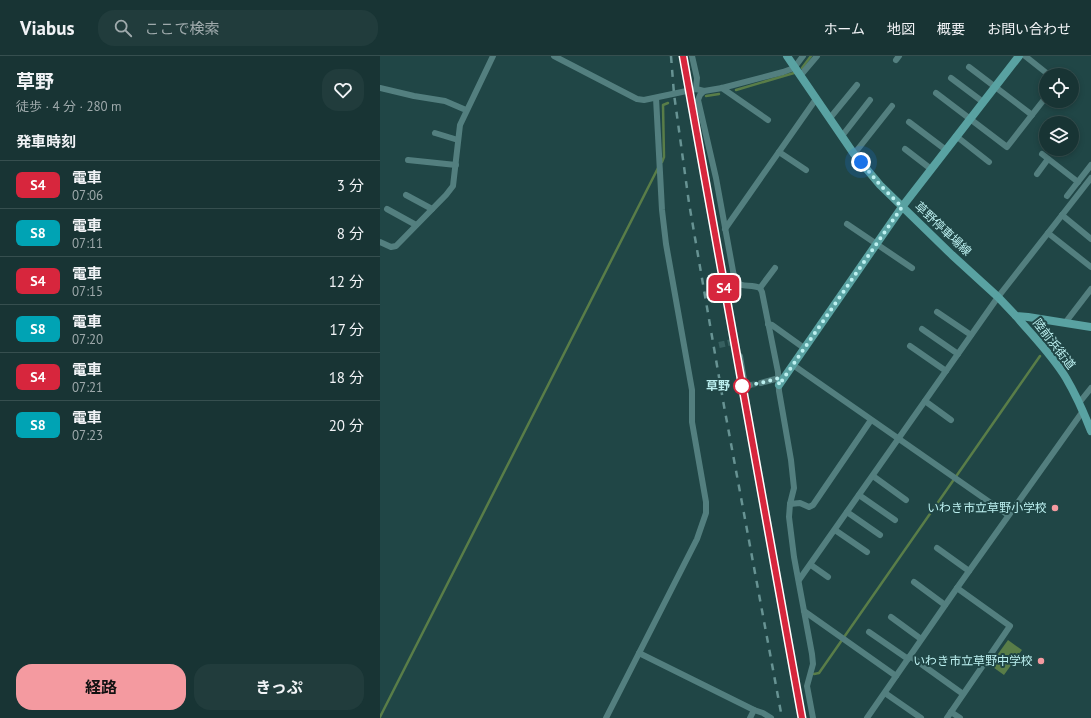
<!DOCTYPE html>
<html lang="ja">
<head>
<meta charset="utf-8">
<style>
  :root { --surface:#183434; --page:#213c3c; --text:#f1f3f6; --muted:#9faaac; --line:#364f4f; --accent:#f49aa0 }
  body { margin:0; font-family:"PT Sans","Noto Sans JP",sans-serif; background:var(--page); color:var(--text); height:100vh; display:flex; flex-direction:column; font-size:15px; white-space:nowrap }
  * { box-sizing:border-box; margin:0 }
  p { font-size:13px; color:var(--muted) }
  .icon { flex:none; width:22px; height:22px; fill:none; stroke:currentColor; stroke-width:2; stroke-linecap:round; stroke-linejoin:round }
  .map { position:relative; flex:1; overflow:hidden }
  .panel { display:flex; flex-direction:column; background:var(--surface); width:380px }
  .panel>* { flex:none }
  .badge { padding:0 8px; border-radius:6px; font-size:14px; line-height:26px }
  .controls { position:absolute; left:659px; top:12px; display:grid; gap:8px }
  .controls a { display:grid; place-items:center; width:40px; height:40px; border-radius:50%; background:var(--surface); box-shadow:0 2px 6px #0003,0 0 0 1px var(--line); font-size:20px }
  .you { position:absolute; width:20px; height:20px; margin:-10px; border:3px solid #fff; border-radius:50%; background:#1a73e8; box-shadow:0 0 0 6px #1a73e833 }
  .map>.badge { position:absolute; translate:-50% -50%; box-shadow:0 0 0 2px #fff }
  h2 { padding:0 16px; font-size:15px; line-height:36px }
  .round { display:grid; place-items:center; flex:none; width:42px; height:42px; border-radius:16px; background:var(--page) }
  .headline { display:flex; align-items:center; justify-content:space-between; height:68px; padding:0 16px }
  h1 { font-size:19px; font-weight:700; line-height:30px }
  .action { display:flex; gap:8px; margin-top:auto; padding:8px 16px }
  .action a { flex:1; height:46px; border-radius:16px; background:var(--accent); color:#111; font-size:16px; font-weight:700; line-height:46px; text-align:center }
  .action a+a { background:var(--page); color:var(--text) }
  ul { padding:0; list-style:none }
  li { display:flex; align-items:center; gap:12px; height:48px; padding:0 16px; border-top:1px solid var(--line) }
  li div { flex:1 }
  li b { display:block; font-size:15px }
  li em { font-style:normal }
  li .badge { min-width:44px; font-weight:700; text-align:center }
  header { display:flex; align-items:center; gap:24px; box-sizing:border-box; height:56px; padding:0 20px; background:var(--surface); border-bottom:1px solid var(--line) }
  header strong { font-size:19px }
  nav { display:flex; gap:22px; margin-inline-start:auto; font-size:14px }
  .search { width:280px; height:36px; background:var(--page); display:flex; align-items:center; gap:10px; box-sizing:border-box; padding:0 14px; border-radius:16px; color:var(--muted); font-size:15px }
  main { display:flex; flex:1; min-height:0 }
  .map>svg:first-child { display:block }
  .water { fill:#597d48 }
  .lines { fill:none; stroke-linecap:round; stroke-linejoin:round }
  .stream { stroke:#597d48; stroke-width:2.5 }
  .street-tunnel { stroke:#376060; stroke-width:6; stroke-dasharray:6 3; stroke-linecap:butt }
  .street { stroke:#537f7f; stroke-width:6 }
  .secondary { stroke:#59a2a2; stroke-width:8 }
  .rail { stroke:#679393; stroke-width:2.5; stroke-dasharray:7 7; stroke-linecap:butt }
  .line-casing { stroke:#fff; stroke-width:9 }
  .line { stroke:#d7263d; stroke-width:6 }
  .walk { stroke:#bcf0f0; stroke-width:4; stroke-dasharray:0 7.2 }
  .stop-dot { fill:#fff; stroke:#d7263d; stroke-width:2 }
  .poi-dot { fill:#f49aa0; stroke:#204646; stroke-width:1.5 }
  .labels { text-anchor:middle; stroke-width:4; stroke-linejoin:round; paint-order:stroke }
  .street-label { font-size:12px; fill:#bcf0f0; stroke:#204646 }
  .stop-label { font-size:12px; font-weight:bold; fill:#bcf0f0; stroke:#204646; text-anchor:end }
  .poi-label { font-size:12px; fill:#bcf0f0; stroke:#204646; text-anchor:end }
</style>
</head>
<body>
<header>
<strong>Viabus</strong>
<div class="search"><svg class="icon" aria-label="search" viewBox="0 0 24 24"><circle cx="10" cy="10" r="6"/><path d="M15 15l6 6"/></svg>ここで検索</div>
<nav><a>ホーム</a><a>地図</a><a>概要</a><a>お問い合わせ</a></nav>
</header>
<main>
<section class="panel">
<div class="headline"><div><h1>草野</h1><p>徒歩 · 4 分 · 280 m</p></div><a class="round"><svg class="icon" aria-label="heart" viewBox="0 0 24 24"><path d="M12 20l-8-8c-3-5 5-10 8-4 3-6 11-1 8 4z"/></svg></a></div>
<h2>発車時刻</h2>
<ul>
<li><span class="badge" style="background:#d7263d;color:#fff">S4</span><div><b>電車</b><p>07:06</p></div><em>3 分</em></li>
<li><span class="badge" style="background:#00a3b4;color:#fff">S8</span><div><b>電車</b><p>07:11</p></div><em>8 分</em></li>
<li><span class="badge" style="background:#d7263d;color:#fff">S4</span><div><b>電車</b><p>07:15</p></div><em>12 分</em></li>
<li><span class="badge" style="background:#00a3b4;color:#fff">S8</span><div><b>電車</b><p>07:20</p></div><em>17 分</em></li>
<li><span class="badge" style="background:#d7263d;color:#fff">S4</span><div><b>電車</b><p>07:21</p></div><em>18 分</em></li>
<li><span class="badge" style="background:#00a3b4;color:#fff">S8</span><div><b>電車</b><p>07:23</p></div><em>20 分</em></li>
</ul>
<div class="action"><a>経路</a><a>きっぷ</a></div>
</section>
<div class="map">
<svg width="711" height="662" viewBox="0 0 711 662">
  <rect width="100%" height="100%" fill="#204646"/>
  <path class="water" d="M628 584 642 594 624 619 610 609Z"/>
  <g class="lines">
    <g class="stream">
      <path d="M422 12 431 0"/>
      <path d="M356 34 414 17"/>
      <path d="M326 40 339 38"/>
      <path d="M282 106 284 101 283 49 288 47"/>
      <path d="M434 618 439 617 660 300"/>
      <path d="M0 661 278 112"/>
    </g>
    <g class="street-tunnel">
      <path d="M339 289 357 285"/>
      <path d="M370 329 381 327"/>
    </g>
    <g class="street">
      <path d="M174 0 257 43 264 44 316 33 324 35"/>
      <path d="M312 0 317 22 316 33"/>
      <path d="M423 0 414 12 403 16 342 32 324 35 320 39 318 44 336 122 355 226C362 232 371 228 380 232L382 236 398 316 399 335 411 404 414 432 410 448 409 461 414 501 432 598 433 608 427 630 433 662"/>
      <path d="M645 0 669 19"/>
      <path d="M516 4 519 0"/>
      <path d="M589 11 652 59"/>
      <path d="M420 20 437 0"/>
      <path d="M571 22 603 46"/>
      <path d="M0 32 34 40 65 45 86 54"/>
      <path d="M342 32 388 64"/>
      <path d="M556 37 627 91 666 41"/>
      <path d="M450 62 477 29"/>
      <path d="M529 66 566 94"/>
      <path d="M55 77 78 84"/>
      <path d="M462 80 490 44"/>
      <path d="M576 80 609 106"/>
      <path d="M525 93 551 113"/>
      <path d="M399 96 426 114"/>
      <path d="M474 98 512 50"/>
      <path d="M662 98 698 126"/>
      <path d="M28 104 76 109"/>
      <path d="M657 118 668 103"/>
      <path d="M26 139 52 153"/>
      <path d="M687 140 711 109"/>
      <path d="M7 153 36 169"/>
      <path d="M682 159 711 183"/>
      <path d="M467 168 532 212"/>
      <path d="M345 173 436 43"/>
      <path d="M668 177 711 211"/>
      <path d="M0 186 11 191 16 190 66 139 73 130 80 69 113 0"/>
      <path d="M380 232 395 212"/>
      <path d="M557 256 591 279"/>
      <path d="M685 267 711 233"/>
      <path d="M388 268 392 269 424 292"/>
      <path d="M542 273 578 298"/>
      <path d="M530 290 566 315"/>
      <path d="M360 300 365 330 370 329"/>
      <path d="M413 309 628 459"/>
      <path d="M381 327 399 322"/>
      <path d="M545 345 571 364"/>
      <path d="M699 347 711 332"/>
      <path d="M493 420 526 444"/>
      <path d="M479 439 515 464"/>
      <path d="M410 448 420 447 429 451 433 449 491 364"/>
      <path d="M467 456 500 479"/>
      <path d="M455 474 487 496"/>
      <path d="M557 492 589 515"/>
      <path d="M431 509 448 521"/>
      <path d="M419 524 618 241 711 122"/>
      <path d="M534 526 565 549"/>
      <path d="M424 555 516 620"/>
      <path d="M511 561 541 583"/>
      <path d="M489 576 528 603"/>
      <path d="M259 597 374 654 383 657 391 662"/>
      <path d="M530 600 583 638"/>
      <path d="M505 637 541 662"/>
      <path d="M571 656 580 662"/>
      <path d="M226 662 317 483 326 457V446L312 366V334L286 188 282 154 276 42"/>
      <path d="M370 662 374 654"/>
      <path d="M487 662 577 532 703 355"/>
      <path d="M567 662 630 570 577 532"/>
    </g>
    <g class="secondary">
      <path d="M407 0 474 98 500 129 572 199 618 241 636 260 648 261 711 271"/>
      <path d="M636 260C653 280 673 300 686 322 696 339 704 357 711 375"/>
      <path d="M399 329 522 151 639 0"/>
    </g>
    <g class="rail">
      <path d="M291 0 294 38 309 147 344 350 402 662"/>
      <path d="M303 0 422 662"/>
    </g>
  </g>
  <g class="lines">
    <defs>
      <path id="line" d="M303 0 422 662"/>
    </defs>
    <use href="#line" class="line-casing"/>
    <use href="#line" class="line"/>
    <path class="walk" d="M362 330 381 327 399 322V329L522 151 500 129 481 106"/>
  </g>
  <circle class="stop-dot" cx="362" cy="330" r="8"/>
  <g class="poi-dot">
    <circle cx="675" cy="452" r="4"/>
    <circle cx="661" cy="605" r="4"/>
  </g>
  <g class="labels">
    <g class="street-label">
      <text transform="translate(563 173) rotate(43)" y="4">草野停車場線</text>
      <text transform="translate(674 288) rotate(52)" y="4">陸前浜街道</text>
    </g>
    <g class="stop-label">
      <text x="350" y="334">草野</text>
    </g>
    <g class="poi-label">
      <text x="667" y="456">いわき市立草野小学校</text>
      <text x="653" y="609">いわき市立草野中学校</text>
    </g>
  </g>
</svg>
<div class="controls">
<a><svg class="icon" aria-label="locate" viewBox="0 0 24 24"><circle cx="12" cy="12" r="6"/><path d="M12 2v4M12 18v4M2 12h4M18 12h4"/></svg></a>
<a><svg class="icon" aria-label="layers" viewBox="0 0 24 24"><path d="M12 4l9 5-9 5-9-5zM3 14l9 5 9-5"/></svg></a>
</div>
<div class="you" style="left:481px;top:106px"></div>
<b class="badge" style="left:344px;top:232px;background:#d7263d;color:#fff">S4</b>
</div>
</main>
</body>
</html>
